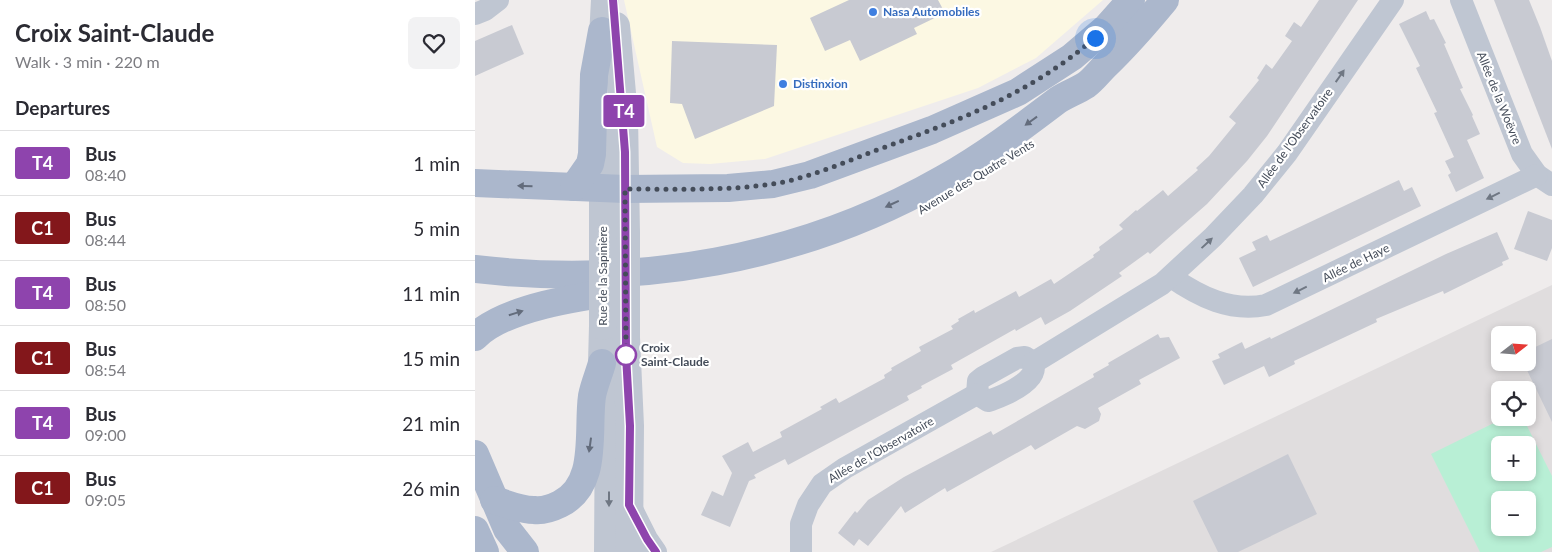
<!DOCTYPE html>
<html lang="en">
<head>
<meta charset="utf-8">
<style>
  :root { --surface:#fff; --page:#f2f2f3; --text:#2b2b33; --muted:#7c7c81; --line:#e1e1e2 }
  body { margin:0; font-family:Lato,sans-serif; background:var(--page); color:var(--text); height:100vh; display:flex; flex-direction:column; font-size:19px; white-space:nowrap }
  * { box-sizing:border-box; margin:0 }
  p { font-size:16px; color:var(--muted) }
  .icon { flex:none; width:28px; height:28px; fill:none; stroke:currentColor; stroke-width:2; stroke-linecap:round; stroke-linejoin:round }
  .map { position:relative; flex:1; overflow:hidden }
  .panel { display:flex; flex-direction:column; background:var(--surface); width:475px }
  .panel>* { flex:none }
  .badge { padding:0 10px; border-radius:4px; font-size:18px; line-height:32px }
  .needle { width:32px; rotate:73deg }
  .controls { position:absolute; left:1016px; top:326px; display:grid; gap:10px }
  .controls a { display:grid; place-items:center; width:45px; height:45px; border-radius:8px; background:var(--surface); box-shadow:0 2px 8px #0003; font-size:25px }
  .you { position:absolute; width:25px; height:25px; margin:-12px; border:4px solid #fff; border-radius:50%; background:#1a73e8; box-shadow:0 0 0 8px #1a73e833 }
  .map>.badge { position:absolute; translate:-50% -50%; box-shadow:0 0 0 2px #fff }
  h2 { padding:0 15px; font-size:19px; line-height:45px }
  .round { display:grid; place-items:center; flex:none; width:52px; height:52px; border-radius:8px; background:var(--page) }
  .headline { display:flex; align-items:center; justify-content:space-between; height:85px; padding:0 15px }
  h1 { font-size:24px; font-weight:700; line-height:38px }
  ul { padding:0; list-style:none }
  li { display:flex; align-items:center; gap:15px; height:65px; padding:0 15px; border-top:1px solid var(--line) }
  li div { flex:1 }
  li b { display:block; font-size:19px }
  li em { font-style:normal }
  li .badge { min-width:55px; font-weight:700; text-align:center }
  main { display:flex; flex:1; min-height:0 }
  .map>svg:first-child { display:block }
  .commercial { fill:#fcf8e3 }
  .education { fill:#e0ddde; fill-rule:evenodd }
  .green { fill:#b8efd5; fill-rule:evenodd }
  .building { fill:#c8cad2 }
  .lines { fill:none; stroke-linecap:round; stroke-linejoin:round }
  .minor { stroke:#bfc6d2; stroke-width:22 }
  .tertiary { stroke:#bfc6d2; stroke-width:28 }
  .primary { stroke:#abb7cc; stroke-width:28 }
  .tertiary-bridge { stroke:#bfc6d2; stroke-width:28 }
  .oneway { fill:#6f7783 }
  .oneway2 { fill:#636c7c }
  .line-casing { stroke:#fff; stroke-width:11 }
  .line { stroke:#8e44ad; stroke-width:8 }
  .walk { stroke:#444c59; stroke-width:5; stroke-dasharray:0 9 }
  .shop-dot { fill:#3f7fe0; stroke:#fff; stroke-width:2 }
  .stop-dot { fill:#fff; stroke:#8e44ad; stroke-width:2.5 }
  .labels { text-anchor:middle; stroke-width:4.5; stroke-linejoin:round; paint-order:stroke }
  .shop-label { font-size:12px; font-weight:bold; fill:#366cbe; stroke:#fff; text-anchor:start }
  .street-label { font-size:12px; fill:#444c59; stroke:#fff }
  .stop-label { font-size:12px; font-weight:bold; fill:#444c59; stroke:#fff; text-anchor:start }
</style>
</head>
<body>
<main>
<section class="panel">
<div class="headline"><div><h1>Croix Saint-Claude</h1><p>Walk · 3 min · 220 m</p></div><a class="round"><svg class="icon" aria-label="heart" viewBox="0 0 24 24"><path d="M12 20l-8-8c-3-5 5-10 8-4 3-6 11-1 8 4z"/></svg></a></div>
<h2>Departures</h2>
<ul>
<li><span class="badge" style="background:#8e44ad;color:#fff">T4</span><div><b>Bus</b><p>08:40</p></div><em>1 min</em></li>
<li><span class="badge" style="background:#83171b;color:#fff">C1</span><div><b>Bus</b><p>08:44</p></div><em>5 min</em></li>
<li><span class="badge" style="background:#8e44ad;color:#fff">T4</span><div><b>Bus</b><p>08:50</p></div><em>11 min</em></li>
<li><span class="badge" style="background:#83171b;color:#fff">C1</span><div><b>Bus</b><p>08:54</p></div><em>15 min</em></li>
<li><span class="badge" style="background:#8e44ad;color:#fff">T4</span><div><b>Bus</b><p>09:00</p></div><em>21 min</em></li>
<li><span class="badge" style="background:#83171b;color:#fff">C1</span><div><b>Bus</b><p>09:05</p></div><em>26 min</em></li>
</ul>
</section>
<div class="map">
<svg width="1077" height="552" viewBox="0 0 1077 552">
  <rect width="100%" height="100%" fill="#efecec"/>
  <path class="commercial" d="M149 0H628L561 58 503 88 290 159 235 164 208 163 182 147Z"/>
  <path class="education" d="M1077 285V552H516ZM1025 335H1052V362H1025ZM1025 390H1052V418H1025ZM1025 445H1052V472H1025ZM1025 500H1052V528H1025Z"/>
  <path class="green" d="M1029 418H1048L1077 476V547L1066 552H1005L956 454ZM1025 445H1052V472H1025ZM1025 500H1052V528H1025Z"/>
  <g class="building">
    <path d="M374 0H463L470 13 439 28 442 34 385 61 375 40 350 51 335 18Z"/>
    <path d="M844 0H883L792 136 772 161 732 204 675 254 673 252 644 273 647 276 595 311 570 325 566 317 541 331 540 329 476 365 478 369 446 386 447 388 432 396 434 400 313 465 310 459 279 475 281 478 274 481 255 527 226 515 237 491 248 496 257 473 247 456 273 442 278 452 307 437 305 432 347 409 345 407 361 398 364 403 410 378 409 375 417 370 416 368 446 351 444 347 478 329 476 326 484 321 483 319 499 310 500 313 541 291 544 297 576 279 579 284 619 257 618 255 625 250 624 247 648 229 644 225 661 210 662 211 688 190 693 196 723 170 721 168 734 156 761 123 754 117 784 80 782 78 791 64 797 69 817 41 810 36 819 22 826 27Z"/>
    <path d="M1019 0H1054L1065 27 1077 61V149Z"/>
    <path d="M951 11 955 20 959 19 971 43 969 44 988 88 985 89 998 115 997 116 1005 134 992 140 1009 178 981 192 973 175 976 173 970 161 979 157 959 113 962 112 941 68 945 66 924 24Z"/>
    <path d="M37 25 49 54 0 76V41Z"/>
    <path d="M197 41 302 45 299 106 220 139 207 104 195 103Z"/>
    <path d="M924 180 929 191 937 187 946 206 778 287 764 258 781 250 777 242 792 235 795 241Z"/>
    <path d="M1053 211 1077 220V248L1072 261 1039 249Z"/>
    <path d="M1022 232 1034 259 1027 262 1028 265 969 294 968 291 901 319 902 322 819 361 820 364 794 377 789 366 749 385 737 361 745 358 743 354 767 342 770 349 795 337 796 339 971 254Z"/>
    <path d="M683 334 685 338 694 337 705 358 664 380 666 384 623 408 626 414 624 421 610 429 602 426 560 450 556 445 472 492 470 488 430 513 426 506 393 546 384 539 379 546 363 533 380 511 382 513 393 500 429 477 516 431 518 435 619 377 618 374 634 365 633 363Z"/>
    <path d="M1077 339V422L1048 362H1052V351Z"/>
    <path d="M813 454 842 514 763 552H743L718 501Z"/>
  </g>
  <g class="lines">
    <g class="minor">
      <path d="M986 0 1047 154 1062 175 1077 185"/>
      <path d="M0 14 10 10 23 0"/>
      <path d="M696 277C725 297 755 312 791 305L1062 175"/>
      <path d="M550 357C579 374 528 397 513 401L502 394 503 381 508 377 542 358Z"/>
      <path d="M558 363 687 284 738 237 778 195 812 153 918 0"/>
      <path d="M155 505 172 539 181 552"/>
      <path d="M326 552V524L333 505 347 484 370 468 502 394"/>
    </g>
    <g class="tertiary">
      <path d="M141 26 149 116 151 234"/>
      <path d="M127 56 130 0"/>
      <path d="M128 131V240"/>
      <path d="M128 326 127 363 134 410 133 552"/>
      <path d="M151 338 155 426 154 552"/>
    </g>
    <g class="primary">
      <path d="M0 183 150 189 253 188 298 184 335 175 457 130 543 92 597 57 631 28 656 0"/>
      <path d="M99 187 115 164 117 154 119 75 127 31"/>
      <path d="M0 269C161 288 326 260 468 179 509 156 546 128 583 100 592 94 602 91 611 85 618 80 624 72 630 66 652 45 671 23 690 0"/>
      <path d="M0 337C29 307 109 296 151 290"/>
      <path d="M0 454 32 529 50 552"/>
      <path d="M19 500C32 504 45 510 59 510 68 511 77 508 85 504 124 485 112 431 117 396 119 385 124 374 127 363"/>
      <path d="M0 530 10 552"/>
    </g>
    <g class="tertiary-bridge">
      <path d="M151 234V338"/>
      <path d="M128 240V326"/>
    </g>
  </g>
  <defs><path id="oneway-solid" d="M-6-.8H1V-3.2L6.5 0L1 3.2V.8H-6Z" transform="scale(1.25)"/></defs>
  <g class="oneway">
    <use href="#oneway-solid" transform="translate(865 76) rotate(-55)"/>
    <use href="#oneway-solid" transform="translate(1018 196) rotate(154)"/>
    <use href="#oneway-solid" transform="translate(732 243) rotate(-43)"/>
    <use href="#oneway-solid" transform="translate(825 290) rotate(154)"/>
    <use href="#oneway-solid" transform="translate(134 499) rotate(90)"/>
  </g>
  <g class="oneway2">
    <use href="#oneway-solid" transform="translate(556 121) rotate(144)"/>
    <use href="#oneway-solid" transform="translate(50 186) rotate(-179)"/>
    <use href="#oneway-solid" transform="translate(417 204) rotate(155)"/>
    <use href="#oneway-solid" transform="translate(41 313) rotate(-17)"/>
    <use href="#oneway-solid" transform="translate(115 445) rotate(98)"/>
  </g>
  <g class="lines">
    <defs>
      <path id="line" d="M138 0 150 152 151 355 155 426 154 505 172 539 181 552"/>
    </defs>
    <use href="#line" class="line-casing"/>
    <use href="#line" class="line"/>
    <path class="walk" d="M151 355 150 189C198 189 250 191 298 184 334 178 368 163 402 150 484 120 552 96 620 38"/>
  </g>
  <g class="shop-dot">
    <circle cx="398" cy="12" r="5"/>
    <circle cx="308" cy="84" r="5"/>
  </g>
  <circle class="stop-dot" cx="151" cy="355" r="10"/>
  <g class="labels">
    <g class="shop-label">
      <text x="408" y="16">Nasa Automobiles</text>
      <text x="318" y="88">Distinxion</text>
    </g>
    <g class="street-label">
      <text transform="translate(1024 98) rotate(68)" y="4">Allée de la Woëvre</text>
      <text transform="translate(820 138) rotate(-54)" y="4">Allée de l'Observatoire</text>
      <text transform="translate(501 177) rotate(-31)" y="4">Avenue des Quatre Vents</text>
      <text transform="translate(881 263) rotate(-26)" y="4">Allée de Haye</text>
      <text transform="translate(128 276) rotate(-90)" y="4">Rue de la Sapinière</text>
      <text transform="translate(406 450) rotate(-30)" y="4">Allée de l'Observatoire</text>
    </g>
    <g class="stop-label">
      <text x="166" y="352">Croix<tspan x="166" dy="14">Saint-Claude</tspan></text>
    </g>
  </g>
</svg>
<div class="controls">
<a><svg class="needle" viewBox="-14 -14 28 28"><path d="M0-13l5 13h-10z" fill="#e53935"/><path d="M0 13l5-13h-10z" fill="#7c7c81"/></svg></a>
<a><svg class="icon" aria-label="locate" viewBox="0 0 24 24"><circle cx="12" cy="12" r="6"/><path d="M12 2v4M12 18v4M2 12h4M18 12h4"/></svg></a>
<a>+</a>
<a>−</a>
</div>
<div class="you" style="left:620px;top:38px"></div>
<b class="badge" style="left:149px;top:111px;background:#8e44ad;color:#fff">T4</b>
</div>
</main>
</body>
</html>
